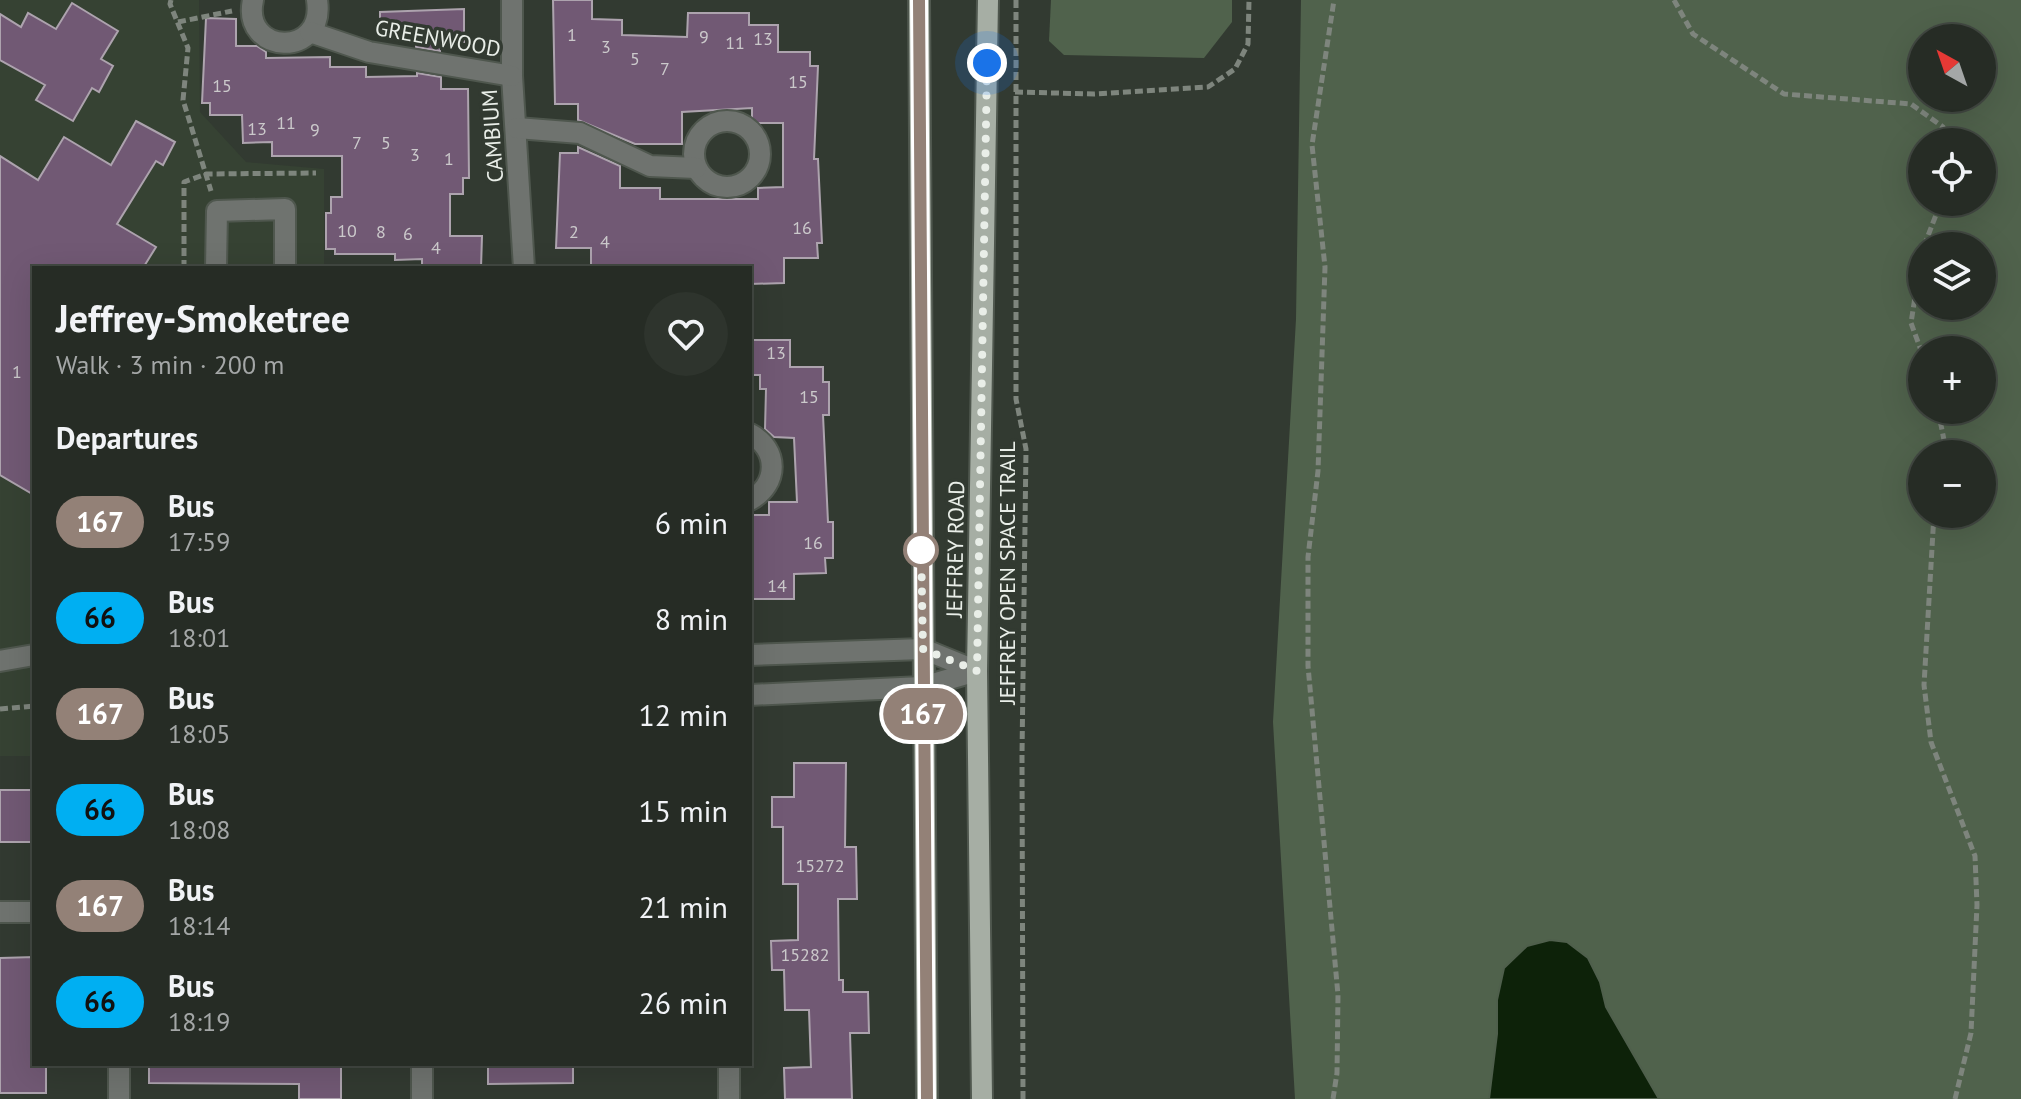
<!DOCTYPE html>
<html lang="en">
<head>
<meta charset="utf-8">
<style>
  :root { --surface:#262c25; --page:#2e342d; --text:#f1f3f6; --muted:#a4a7a7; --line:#424842 }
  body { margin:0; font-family:"PT Sans",sans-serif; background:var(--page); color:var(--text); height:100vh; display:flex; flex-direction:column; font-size:30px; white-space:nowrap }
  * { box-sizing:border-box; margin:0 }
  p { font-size:26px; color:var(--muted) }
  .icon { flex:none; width:44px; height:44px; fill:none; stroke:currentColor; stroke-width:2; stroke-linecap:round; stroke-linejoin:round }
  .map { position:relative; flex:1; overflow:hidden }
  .sheet { position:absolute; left:32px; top:266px; width:720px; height:800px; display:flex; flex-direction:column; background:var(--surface); border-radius:0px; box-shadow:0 8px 32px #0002,0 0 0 2px var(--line) }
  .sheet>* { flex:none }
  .badge { padding:0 16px; border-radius:26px; font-size:28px; line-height:52px }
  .needle { width:52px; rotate:320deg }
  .controls { position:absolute; left:1908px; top:24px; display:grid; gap:16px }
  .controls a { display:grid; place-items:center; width:88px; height:88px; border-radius:50%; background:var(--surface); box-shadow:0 8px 32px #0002,0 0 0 2px var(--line); font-size:40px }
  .you { position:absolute; width:40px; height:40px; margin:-20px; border:6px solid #fff; border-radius:50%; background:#1a73e8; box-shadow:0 0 0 12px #1a73e833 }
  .map>.badge { position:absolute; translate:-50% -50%; box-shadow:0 0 0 4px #fff }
  h2 { padding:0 24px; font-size:30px; line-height:72px }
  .round { display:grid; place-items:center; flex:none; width:84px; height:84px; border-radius:42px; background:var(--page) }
  .summary { display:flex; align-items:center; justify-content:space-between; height:136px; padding:0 24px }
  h1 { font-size:38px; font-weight:600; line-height:60px }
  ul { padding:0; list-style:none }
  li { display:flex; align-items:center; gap:24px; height:96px; padding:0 24px }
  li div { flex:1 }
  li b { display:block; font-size:30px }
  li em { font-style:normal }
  li .badge { min-width:88px; font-weight:700; text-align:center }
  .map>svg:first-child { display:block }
  .built { fill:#364233 }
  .green { fill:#50624c; fill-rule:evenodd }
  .water { fill:#0d2209; stroke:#4f5f4c; stroke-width:2 }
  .building { fill:#715974; stroke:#ada3ae; stroke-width:2 }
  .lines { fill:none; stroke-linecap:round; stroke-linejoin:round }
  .minor-casing { stroke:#4f574e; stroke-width:24 }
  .major-casing { stroke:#4f574e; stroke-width:24 }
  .path { stroke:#7e857d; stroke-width:5; stroke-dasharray:8 4; stroke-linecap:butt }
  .minor { stroke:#6f736f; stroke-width:20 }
  .major { stroke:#a6aea4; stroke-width:20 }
  .line-casing { stroke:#fff; stroke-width:18 }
  .line { stroke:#938177; stroke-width:12 }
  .walk { stroke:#e9eee8; stroke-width:8; stroke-dasharray:0 14.4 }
  .stop-dot { fill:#fff; stroke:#938177; stroke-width:4 }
  .labels { text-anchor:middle; stroke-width:7; stroke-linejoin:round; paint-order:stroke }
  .number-label { font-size:18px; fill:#cbc9cb }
  .street-label { font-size:22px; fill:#e9eee8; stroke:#323a31 }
</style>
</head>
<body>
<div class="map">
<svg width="2021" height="1099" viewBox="0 0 2021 1099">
  <rect width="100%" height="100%" fill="#323a31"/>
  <path class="built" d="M0 0H199L200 112 246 162 324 169V268H34V756H0Z"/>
  <g class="green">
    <path d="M1051 0H1232V22L1204 58 1064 55 1049 41Z"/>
    <path d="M1301 0H2021V1099H1295L1273 722 1296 319ZM1922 38H1982V98H1922ZM1922 142H1982V202H1922ZM1922 246H1982V306H1922ZM1922 350H1982V410H1922ZM1922 454H1982V514H1922Z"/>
  </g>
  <path class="water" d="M1550 940 1567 942 1588 958 1600 982 1606 1007 1659 1099H1489L1497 1034V1000L1504 968 1527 946Z"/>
  <g class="building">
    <path d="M553 0H592V19L622 20V35L687 37 688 13H749V25H778V52H810V66H818L814 159H818L822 243H817L818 258H784V283L750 284V268L591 266V248H556L560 153H578V147L620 166V188H660V199H758V188L783 187V123H752V108L682 112V144H635L578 120V104H555Z"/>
    <path d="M72 3 118 31 101 59 113 66 99 92 92 88 73 121 36 100 45 85 0 60V14L21 27 28 13 56 29Z"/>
    <path d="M464 9V42H440V51L416 47V37H380V12Z"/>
    <path d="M206 18 236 19V46H257L266 52V58L330 57V67H366V77L417 76V73L441 77V89H468L469 178H463V194H450V236H482L481 268 422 266V259L395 260V254H335V249H326V213H331V197H342V156H272V142L243 143 242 115H210V103H202Z"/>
    <path d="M136 121 175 142 163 165 156 161 117 224 156 247 143 268H34V495L0 475V156L38 180 64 137 111 165Z"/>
    <path d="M750 340H790V367H823V382H829V415H823L828 522H833V558H825L826 573 794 574V599H750V515H769V502H797L794 438 774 437 765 429 766 389H760V375H750Z"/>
    <path d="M794 763H846L845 847H856L857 899H838L839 980H843V992H868L869 1033H850L852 1099H785L784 1068 811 1067 809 1010H785L784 970H772L771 941 798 940V884H783V827H772V797H794Z"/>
    <rect x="0" y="790" width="34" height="52"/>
    <path d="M34 957V1064H46V1093H0V958Z"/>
    <path d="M149 1064H341V1099H299V1084L149 1083Z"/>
    <path d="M488 1064H573V1083L488 1084Z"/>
  </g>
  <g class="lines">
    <defs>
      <g id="minor">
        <path d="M253 0C241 55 326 59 317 0"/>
        <path d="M512 0V76L524 268"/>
        <path d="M310 32 369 52 512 76"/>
        <circle cx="727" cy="154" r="33"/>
        <path d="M517 128 580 133 650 166 696 168"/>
        <path d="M216 268 217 211 285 209V268"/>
        <path d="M750 434C779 449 779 484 750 500"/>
        <path d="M750 655 923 649 977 671"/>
        <path d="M0 661 34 655"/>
        <path d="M750 695 922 687 977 671"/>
        <path d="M0 912H34"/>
        <path d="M422 1064V1099"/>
        <path d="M729 1064V1099"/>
        <path d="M119 1099V1064"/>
      </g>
      <g id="major">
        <path d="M919 0 927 1099"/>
        <path d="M982 1099 977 671 988 0"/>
      </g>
    </defs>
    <use href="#minor" class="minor-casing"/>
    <use href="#major" class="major-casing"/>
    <g class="path">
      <path d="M171 0 170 4 188 48 183 100 211 191"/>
      <path d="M1016 0V399L1026 449 1022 755 1023 1099"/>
      <path d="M1674 0 1693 34 1784 94 1911 104 1943 127 1947 142"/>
      <path d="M178 22 232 11"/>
      <path d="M1015 92 1094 94 1208 87 1235 69 1248 44 1249 0"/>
      <path d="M1924 246 1941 202"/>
      <path d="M1922 252 1911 323 1922 353"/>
      <path d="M184 268V182L206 174 316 173"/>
      <path d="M1938 410 1944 440 1942 454"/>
      <path d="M1934 514 1924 685 1931 742 1975 856 1977 905 1971 1033 1955 1099"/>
      <path d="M0 709 34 706"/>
      <path d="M1333 1099 1337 1073 1338 995 1308 666V557L1318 471 1325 267 1312 145 1334 0"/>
    </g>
    <use href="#minor" class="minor"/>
    <use href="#major" class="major"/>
  </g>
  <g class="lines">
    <defs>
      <path id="line" d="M919 0 927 1099"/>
    </defs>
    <use href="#line" class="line-casing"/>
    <use href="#line" class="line"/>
    <path class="walk" d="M921 550V542L923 649 977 671 987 63"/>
  </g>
  <circle class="stop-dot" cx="921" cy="550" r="16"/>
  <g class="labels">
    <g class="number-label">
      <text x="572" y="41">1</text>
      <text x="704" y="43">9</text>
      <text x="763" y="45">13</text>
      <text x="735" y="49">11</text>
      <text x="606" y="53">3</text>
      <text x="635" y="65">5</text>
      <text x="665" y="75">7</text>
      <text x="798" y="88">15</text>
      <text x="222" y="92">15</text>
      <text x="286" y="129">11</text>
      <text x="257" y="135">13</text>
      <text x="315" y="136">9</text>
      <text x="357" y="149">7</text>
      <text x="386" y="149">5</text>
      <text x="415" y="161">3</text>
      <text x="449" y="165">1</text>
      <text x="802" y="234">16</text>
      <text x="347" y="237">10</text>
      <text x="381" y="238">8</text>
      <text x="574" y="238">2</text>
      <text x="408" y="240">6</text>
      <text x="605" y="248">4</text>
      <text x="436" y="254">4</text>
      <text x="776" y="359">13</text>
      <text x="17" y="378">1</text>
      <text x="809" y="403">15</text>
      <text x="813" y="549">16</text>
      <text x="777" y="592">14</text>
      <text x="820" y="872">15272</text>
      <text x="805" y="961">15282</text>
    </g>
    <g class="street-label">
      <text transform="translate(438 38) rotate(10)" y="8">GREENWOOD</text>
      <text transform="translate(492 136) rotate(-94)" y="8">CAMBIUM</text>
      <text transform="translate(955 549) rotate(-89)" y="8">JEFFREY ROAD</text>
      <text transform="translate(1007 573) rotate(-90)" y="8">JEFFREY OPEN SPACE TRAIL</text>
    </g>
  </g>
</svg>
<div class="controls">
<a><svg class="needle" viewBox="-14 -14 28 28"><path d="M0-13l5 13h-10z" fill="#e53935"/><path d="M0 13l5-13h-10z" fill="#a4a7a7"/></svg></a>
<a><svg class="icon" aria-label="locate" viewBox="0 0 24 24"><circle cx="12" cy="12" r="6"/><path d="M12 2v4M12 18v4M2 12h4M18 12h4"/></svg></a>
<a><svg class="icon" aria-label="layers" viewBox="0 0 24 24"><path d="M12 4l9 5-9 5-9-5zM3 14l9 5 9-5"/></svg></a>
<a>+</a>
<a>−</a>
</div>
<div class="you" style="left:987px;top:63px"></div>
<b class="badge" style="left:923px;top:714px;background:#938177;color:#fff">167</b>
<section class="sheet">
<div class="summary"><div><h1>Jeffrey-Smoketree</h1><p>Walk · 3 min · 200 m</p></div><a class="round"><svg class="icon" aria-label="heart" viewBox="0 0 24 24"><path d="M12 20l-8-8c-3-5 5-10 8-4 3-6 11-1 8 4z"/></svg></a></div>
<h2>Departures</h2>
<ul>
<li><span class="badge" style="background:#938177;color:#fff">167</span><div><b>Bus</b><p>17:59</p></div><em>6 min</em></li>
<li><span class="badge" style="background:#00aff2;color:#111">66</span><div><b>Bus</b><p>18:01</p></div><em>8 min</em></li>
<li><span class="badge" style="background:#938177;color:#fff">167</span><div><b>Bus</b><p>18:05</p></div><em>12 min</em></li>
<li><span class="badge" style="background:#00aff2;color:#111">66</span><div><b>Bus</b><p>18:08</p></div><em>15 min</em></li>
<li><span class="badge" style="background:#938177;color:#fff">167</span><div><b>Bus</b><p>18:14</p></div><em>21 min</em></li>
<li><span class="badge" style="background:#00aff2;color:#111">66</span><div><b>Bus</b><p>18:19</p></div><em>26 min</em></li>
</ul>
</section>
</div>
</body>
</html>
